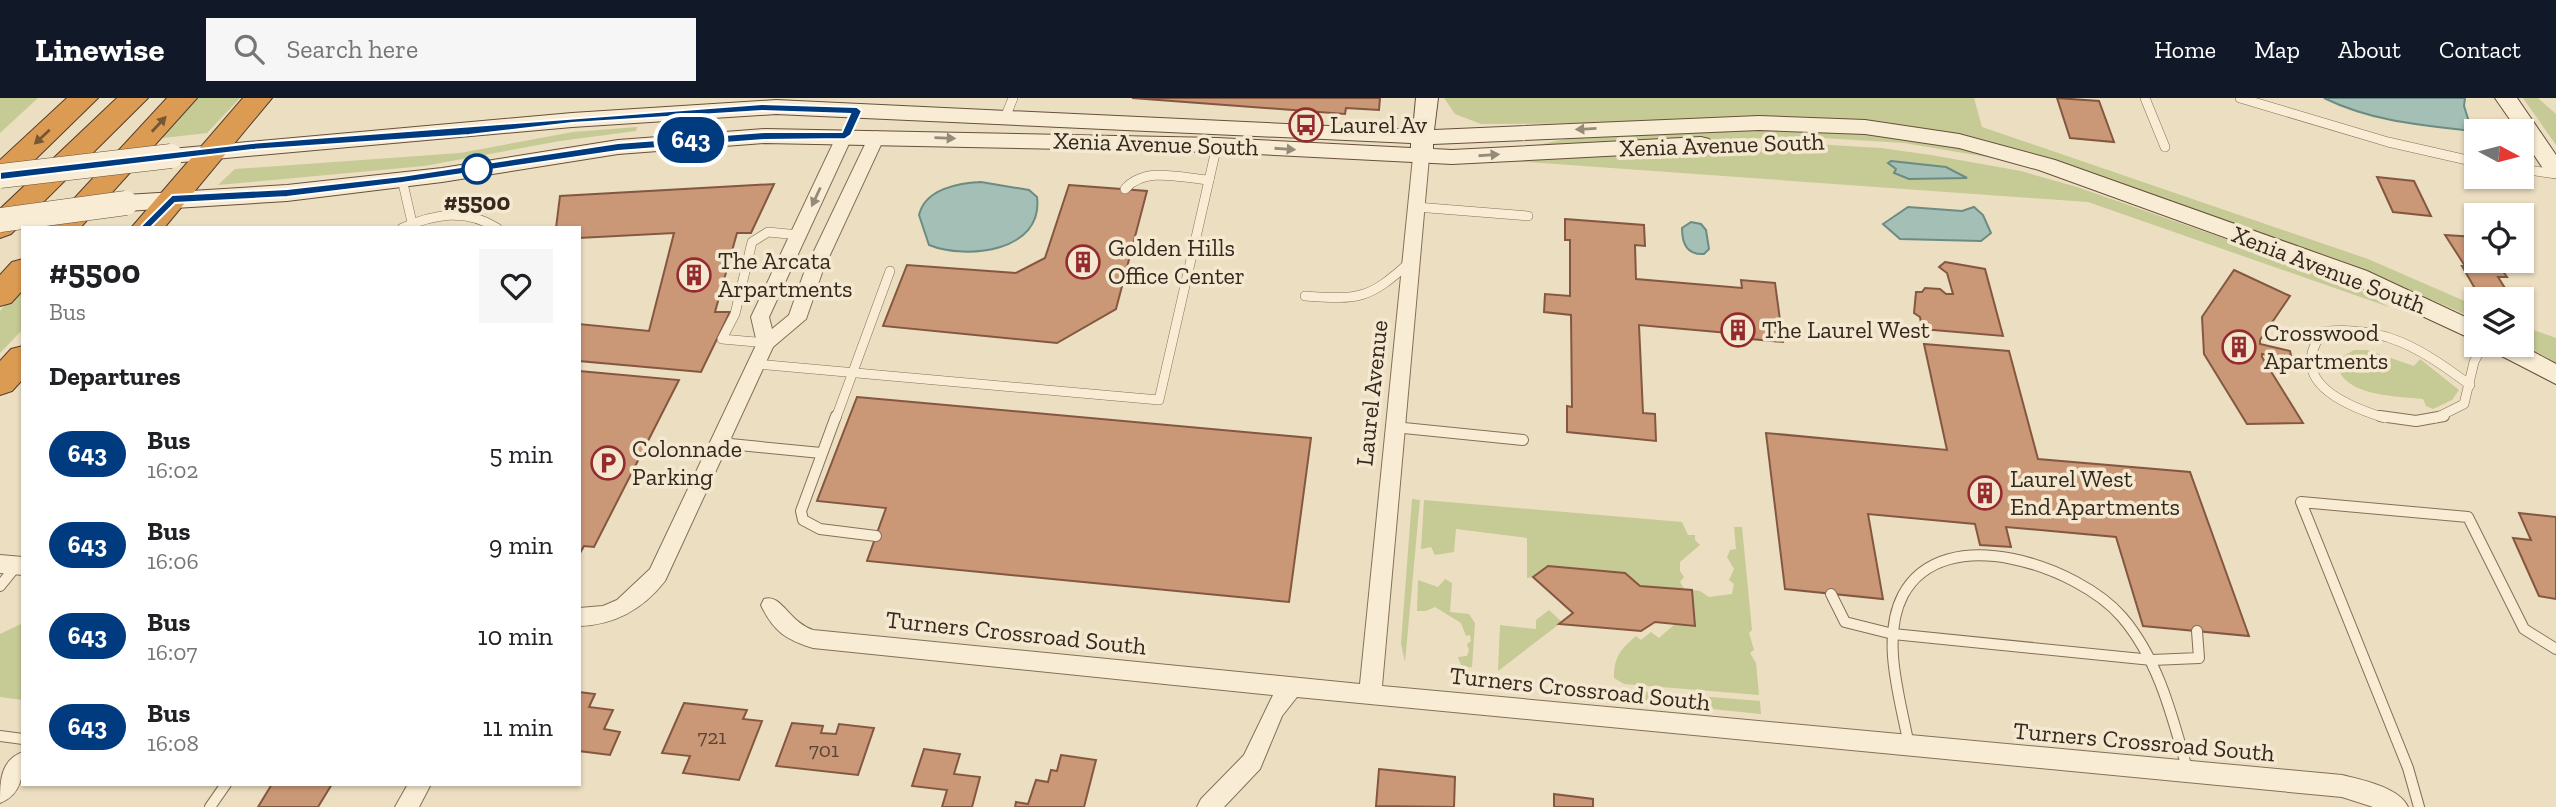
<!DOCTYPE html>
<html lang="en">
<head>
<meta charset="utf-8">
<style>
  :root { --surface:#fff; --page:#f6f6f6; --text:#202124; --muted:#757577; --accent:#111827 }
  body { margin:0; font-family:"Zilla Slab",serif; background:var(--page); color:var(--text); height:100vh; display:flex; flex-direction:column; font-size:26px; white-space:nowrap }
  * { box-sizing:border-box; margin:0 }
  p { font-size:23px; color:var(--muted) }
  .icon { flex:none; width:38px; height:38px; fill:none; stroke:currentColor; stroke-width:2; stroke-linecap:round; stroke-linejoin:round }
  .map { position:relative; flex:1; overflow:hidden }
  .sheet { position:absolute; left:21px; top:128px; width:560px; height:560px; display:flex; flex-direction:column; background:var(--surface); border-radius:0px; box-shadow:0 2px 5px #0004 }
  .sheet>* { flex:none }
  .badge { padding:0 14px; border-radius:23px; font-size:24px; line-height:46px }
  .needle { width:46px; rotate:97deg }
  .controls { position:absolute; left:2464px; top:21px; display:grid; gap:14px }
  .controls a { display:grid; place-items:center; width:70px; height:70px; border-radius:0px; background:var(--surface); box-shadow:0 2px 5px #0004; font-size:35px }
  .map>.badge { position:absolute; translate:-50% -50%; box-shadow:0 0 0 4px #fff }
  h2 { padding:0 28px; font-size:26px; line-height:63px }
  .round { display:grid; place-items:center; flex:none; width:74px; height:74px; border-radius:0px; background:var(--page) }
  .overview { display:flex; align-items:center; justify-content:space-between; height:119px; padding:0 28px }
  h1 { font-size:33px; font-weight:700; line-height:52px }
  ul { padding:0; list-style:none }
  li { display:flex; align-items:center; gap:21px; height:91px; padding:0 28px }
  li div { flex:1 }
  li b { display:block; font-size:26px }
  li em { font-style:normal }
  li .badge { min-width:77px; font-weight:700; text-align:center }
  header { display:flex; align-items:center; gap:42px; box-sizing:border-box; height:98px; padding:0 35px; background:var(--accent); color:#fff }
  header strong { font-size:33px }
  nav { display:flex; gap:38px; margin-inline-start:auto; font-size:24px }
  .search { width:490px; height:63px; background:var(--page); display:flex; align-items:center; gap:18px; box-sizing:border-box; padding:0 24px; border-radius:0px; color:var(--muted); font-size:26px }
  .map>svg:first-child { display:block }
  .green { fill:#c6ca95 }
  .water { fill:#a3bfb6; stroke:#6b8c83; stroke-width:2 }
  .building { fill:#ca9777; stroke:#845840; stroke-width:2 }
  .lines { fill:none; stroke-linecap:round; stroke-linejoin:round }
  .lane-far1-casing { stroke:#856f59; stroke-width:10 }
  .lane-casing { stroke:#856f59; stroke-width:12 }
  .street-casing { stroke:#856f59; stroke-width:2 }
  .secondary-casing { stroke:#67503c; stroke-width:2 }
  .highway-casing { stroke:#533e2d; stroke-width:2 }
  .lane-far1 { stroke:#f8ecd4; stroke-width:9 }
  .lane { stroke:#f8ecd4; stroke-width:10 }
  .street { fill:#f8ecd4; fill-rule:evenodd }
  .secondary { fill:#f8ecd4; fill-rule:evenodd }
  .highway { fill:#db9b53; fill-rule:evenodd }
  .secondary-bridge-casing { stroke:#67503c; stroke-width:25; stroke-linecap:butt }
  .secondary-bridge { stroke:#f8ecd4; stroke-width:24 }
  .oneway { fill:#775633 }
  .oneway2 { fill:#968a78 }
  .line { fill:#003b80; stroke:#fff; stroke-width:2 }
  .stop-dot { fill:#fff; stroke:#003b80; stroke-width:3.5 }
  .labels { text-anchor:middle; stroke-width:7; stroke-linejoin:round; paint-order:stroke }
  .number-label { font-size:21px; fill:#5a4434 }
  .poi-label { font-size:24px; fill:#35281d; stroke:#f4e9d0; text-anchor:start }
  .street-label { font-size:24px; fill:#35281d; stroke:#f4e9d0 }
  .stop-label { font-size:24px; font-weight:bold; fill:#35281d; stroke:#f4e9d0 }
</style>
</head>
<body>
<header>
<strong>Linewise</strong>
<div class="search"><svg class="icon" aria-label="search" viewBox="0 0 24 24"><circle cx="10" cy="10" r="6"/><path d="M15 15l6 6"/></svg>Search here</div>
<nav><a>Home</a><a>Map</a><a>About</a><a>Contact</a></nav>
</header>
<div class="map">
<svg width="2556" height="709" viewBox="0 0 2556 709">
  <rect width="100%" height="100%" fill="#ecdec1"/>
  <g class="green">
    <path d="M0 0H38L0 35Z"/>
    <path d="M195 0H240L207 35 154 41Z"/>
    <path d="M1444 0H1974L1982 29 2368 161 2476 208V221L2347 165 2075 72 1969 41 1652 25 1481 26 1455 16Z"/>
    <path d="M2523 0H2538L2556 16V47Z"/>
    <path d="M637 29 636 33 560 43 424 68 218 87 235 71 460 55 573 34Z"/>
    <path d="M1752 30C1838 32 1922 37 2005 62L1904 45 1807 39 1463 49 1537 47 1581 38Z"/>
    <path d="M1813 46 1881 50 1931 57 2021 73 2077 89 2343 182 2389 209 2088 104 1498 62Z"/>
    <path d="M23 186V231L0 255V213Z"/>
    <path d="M2522 228 2556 240V265L2522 245Z"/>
    <path d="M2354 252H2367L2414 268 2420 261 2459 292 2452 302 2433 311 2426 308 2423 301C2397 298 2338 299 2337 262Z"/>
    <path d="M1412 401 1420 402 1405 564 1401 545Z"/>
    <path d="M1424 402 1682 424 1688 437H1695V442L1700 447 1680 464V473L1684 479 1680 484 1685 492 1640 488 1625 475 1548 468 1533 479 1527 480V440L1456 431 1454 454 1435 457 1431 449 1421 451Z"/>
    <path d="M1734 429H1742L1752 532 1749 535 1754 552 1750 555 1756 565 1759 597 1624 586 1614 580C1614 559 1620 552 1636 538L1641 542 1651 534 1659 540 1675 526 1695 527 1692 492 1700 493 1709 499 1732 496 1734 486 1729 482 1734 471 1727 459 1730 452 1736 451Z"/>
    <path d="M1445 481 1452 485 1450 514 1469 516 1475 525 1472 569 1462 570 1458 559 1467 558 1469 552 1467 546 1471 543 1470 537 1466 538 1461 525 1435 509 1426 513H1417L1418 482 1438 489Z"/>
    <path d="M1549 512 1562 524 1498 573 1500 527 1536 531V522Z"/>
    <path d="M23 525V602L0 599V536Z"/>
    <path d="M1626 592 1760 603 1761 616 1632 603 1621 595Z"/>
  </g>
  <g class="water">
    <path d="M2324 0H2465L2464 8 2472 33C2420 27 2371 23 2324 0Z"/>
    <path d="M1891 63 1946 69 1967 80 1909 81 1894 75 1896 71 1888 65Z"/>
    <path d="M981 84 1029 92 1037 99C1044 154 966 162 929 147L919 117C925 91 958 85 981 84Z"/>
    <path d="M1908 109 1962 113 1974 109 1983 117 1991 135 1981 143 1900 141 1883 126Z"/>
    <path d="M1691 124 1701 126 1706 132 1709 151 1704 156C1687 157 1682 146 1682 130Z"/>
  </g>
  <g class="building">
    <path d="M1132 0H1380L1379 12 1346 10 1345 16Z"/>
    <path d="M2057 0 2099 3 2114 44 2070 40Z"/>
    <path d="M2377 79 2414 83 2431 118 2393 114Z"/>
    <path d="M774 86 751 135H737L715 214H730L701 274 579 263V226L649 233 674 135 579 140V130H556L560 98Z"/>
    <path d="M1069 87 1147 93 1116 211 1057 245 883 228 907 167 1016 175 1045 160Z"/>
    <path d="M1565 121 1644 127 1645 148 1635 147 1636 181 1742 190 1741 182 1775 185 1783 244 1751 241V237L1639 227 1643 315 1655 316 1656 343 1567 334V308L1572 309 1571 217 1544 214 1545 196 1570 198V142H1565Z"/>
    <path d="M2445 137 2476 139V163H2496L2507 179H2498L2512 201H2481L2462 168H2465Z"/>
    <path d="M1945 164 1985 171 2003 238 1922 231 1920 219 1914 215 1916 194H1922L1925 190 1940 191 1946 196H1953L1947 175 1939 169Z"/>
    <path d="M2234 172 2290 198 2260 242V246L2290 253 2292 262 2262 256V259L2303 325 2247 326 2204 256 2202 219Z"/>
    <path d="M1924 246 2009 253 2038 361 2190 374 2249 538 2143 528 2116 439 2006 429 2011 449 1980 447 1975 426 1868 416 1883 501 1785 491 1766 335 1947 352Z"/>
    <path d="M579 273 679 282 594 449 584 448 579 457Z"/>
    <path d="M857 299 1311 340 1289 504 867 463 886 410 817 403Z"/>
    <path d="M2519 415 2556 419V501L2539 498 2513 440 2531 442Z"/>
    <path d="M1548 468 1625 475 1640 488 1692 492 1695 528 1655 524 1641 533 1559 526 1573 515 1533 479Z"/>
    <path d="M579 594 595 596 589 609 613 612 604 631 620 634 610 657 579 653Z"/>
    <path d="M684 605 747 612 743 621 762 623 739 682 683 675 690 658 662 655Z"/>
    <path d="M792 625 823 628 821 635 836 636 839 626 874 630 858 677 776 668Z"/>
    <path d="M924 651 960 656 954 676 980 679 972 709H942L947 692 912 688Z"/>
    <path d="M1061 657 1096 662 1084 709H1015L1016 704 1028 706 1036 682 1048 684 1051 672 1057 673Z"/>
    <path d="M1379 671 1455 679 1454 709 1376 708Z"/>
    <path d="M272 686H332L318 709H258Z"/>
    <path d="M1554 696 1593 701V709H1554Z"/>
  </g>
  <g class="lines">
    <defs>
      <g id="lane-far1">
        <path d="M2145 0 2165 49"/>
        <path d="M2240 0 2388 44 2476 64"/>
        <path d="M1005 20 1013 0"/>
        <path d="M2522 71 2556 76"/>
        <path d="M402 81 413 129"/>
        <path d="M1125 91C1145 68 1182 80 1209 82"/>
        <path d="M1416 109 1528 118"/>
        <path d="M402 130C434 116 466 110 497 130"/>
        <path d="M1305 198C1360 202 1369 201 1410 164"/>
        <path d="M766 245 722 241 735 216 752 144 768 134 799 137"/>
        <path d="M756 266 1159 302 1217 47"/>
        <path d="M836 320 890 173"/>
        <path d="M2385 320C2359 312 2303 292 2312 255 2314 248 2318 241 2321 234 2384 226 2421 251 2470 287"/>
        <path d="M2436 320 2464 306 2474 264 2483 247"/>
      </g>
      <g id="lane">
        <path d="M836 318 801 413 803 422 820 431 876 438"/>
        <path d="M2380 318 2416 323 2444 318"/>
        <path d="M1394 329 1523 342"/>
        <path d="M720 345 821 355"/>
        <path d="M0 488 17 467"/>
        <path d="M1831 496 1845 524 1893 536 2152 562 2199 560 2197 533"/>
        <path d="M0 638 23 641"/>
        <path d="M1909 648C1901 603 1880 541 1903 497 1944 421 2079 469 2122 519 2159 562 2173 621 2188 674"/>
        <path d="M210 709 226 686"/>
        <path d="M2419 709 2408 670 2301 404 2468 419 2524 531 2556 551"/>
      </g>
      <g id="street">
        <path d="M845 32 853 37 769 219 772 231 789 217 805 172 869 38 877 33 885 38 823 172 806 221 773 249 665 483C643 511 615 527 579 528V510L603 508 617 502 650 471 757 245 751 219 837 37Z"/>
        <path d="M1421 54 1429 59 1382 588 2342 677C2362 682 2399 689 2408 709H2373L2342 699 1297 599 1282 618 1260 671 1224 709H1197L1201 701 1244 657 1273 597 813 550C786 542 773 533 761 507L764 501C781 495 789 524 813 532L1360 586 1413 59Z"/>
        <path d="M0 457 23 459V477L0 475Z"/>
        <path d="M23 654C23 675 23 696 0 705 0 684 0 662 23 654Z"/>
        <path d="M408 686H431L419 709H395Z"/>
      </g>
      <g id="secondary">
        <path d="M1416 0H1438L1434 32 1759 18 1865 22 1959 36 2055 62 2367 173 2476 224V243L2351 185 2039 72 1959 50 1865 36 1759 32 1433 46V51L1452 52 1701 39 1709 41 1712 46 1709 51 1701 53 1452 66 1217 54 765 45 618 56 442 84 287 103 126 113 118 110 115 105 118 100 126 97 287 87 442 70 618 42 765 31 1217 40 1411 50V45L776 16 572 29 171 65 163 63 160 58 163 53 171 51 572 15 776 2 1413 32Z"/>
        <path d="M2495 0H2517L2556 57V80L2548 78 2522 39V33H2518Z"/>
        <path d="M2489 247H2521L2556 266V286L2492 253Z"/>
      </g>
      <g id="highway">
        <path d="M67 0H98L10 86 0 89V62Z"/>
        <path d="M117 0H148L11 136 0 140V111Z"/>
        <path d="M167 0H197L80 130H47Z"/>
        <path d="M243 0H272L164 130H131Z"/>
        <path d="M23 161V192L11 205 0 208V177L12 164Z"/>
        <path d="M23 248V281L12 293 0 297V263L11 251Z"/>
      </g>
    </defs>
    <use href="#lane-far1" class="lane-far1-casing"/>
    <use href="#lane" class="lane-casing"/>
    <use href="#street" class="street-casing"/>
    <use href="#secondary" class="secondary-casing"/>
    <use href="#highway" class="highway-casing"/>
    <use href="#lane-far1" class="lane-far1"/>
    <use href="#lane" class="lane"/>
    <use href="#street" class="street"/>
    <use href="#secondary" class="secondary"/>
    <use href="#highway" class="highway"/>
    <defs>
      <g id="secondary-bridge">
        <path d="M0 78 171 58"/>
        <path d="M0 122 126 105"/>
      </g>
    </defs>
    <use href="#secondary-bridge" class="secondary-bridge-casing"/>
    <use href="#secondary-bridge" class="secondary-bridge"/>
  </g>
  <defs><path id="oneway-solid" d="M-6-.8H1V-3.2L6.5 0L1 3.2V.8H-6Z" transform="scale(1.75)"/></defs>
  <g class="oneway">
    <use href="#oneway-solid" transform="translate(159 26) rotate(-47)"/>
    <use href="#oneway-solid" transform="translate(42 39) rotate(137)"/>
  </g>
  <g class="oneway2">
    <use href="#oneway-solid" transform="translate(1586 31) rotate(177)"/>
    <use href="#oneway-solid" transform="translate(945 40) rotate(2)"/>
    <use href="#oneway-solid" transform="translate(1285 51) rotate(4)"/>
    <use href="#oneway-solid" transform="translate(1489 57) rotate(-4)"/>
    <use href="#oneway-solid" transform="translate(816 99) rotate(115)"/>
  </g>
  <path class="line" d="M762 6 857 9 862 13 851 37 845 41 765 42 618 53 402 85 287 99 175 105 146 134 140 130 142 127 172 97 287 91 402 78 618 45 765 34H842L850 16 762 13 572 25 469 37 252 52 0 82V74L252 45Z"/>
  <defs>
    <symbol id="bus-ring" viewBox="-11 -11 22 22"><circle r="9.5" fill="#f4e9d0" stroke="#932b2f" stroke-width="1.5"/><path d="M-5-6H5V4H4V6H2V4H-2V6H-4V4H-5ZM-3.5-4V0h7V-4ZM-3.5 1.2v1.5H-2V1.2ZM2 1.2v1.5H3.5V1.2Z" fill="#932b2f"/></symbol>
    <symbol id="building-ring" viewBox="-11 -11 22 22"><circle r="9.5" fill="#f4e9d0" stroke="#932b2f" stroke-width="1.5"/><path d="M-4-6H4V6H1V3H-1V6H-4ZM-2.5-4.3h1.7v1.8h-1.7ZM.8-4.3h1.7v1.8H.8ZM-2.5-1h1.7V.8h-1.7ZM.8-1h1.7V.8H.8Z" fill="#932b2f"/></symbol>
    <symbol id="parking-ring" viewBox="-11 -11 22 22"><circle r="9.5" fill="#f4e9d0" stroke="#932b2f" stroke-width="1.5"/><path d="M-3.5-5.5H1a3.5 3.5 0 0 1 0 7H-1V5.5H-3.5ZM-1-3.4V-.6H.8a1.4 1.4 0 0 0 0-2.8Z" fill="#932b2f"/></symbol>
  </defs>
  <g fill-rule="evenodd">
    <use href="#bus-ring" x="1287" y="8" width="38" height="38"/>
    <use href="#building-ring" x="1064" y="145" width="38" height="38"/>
    <use href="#building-ring" x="675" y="158" width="38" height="38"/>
    <use href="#building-ring" x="1719" y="213" width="38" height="38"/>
    <use href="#building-ring" x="2220" y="230" width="38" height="38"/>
    <use href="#parking-ring" x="589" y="346" width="38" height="38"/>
    <use href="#building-ring" x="1966" y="376" width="38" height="38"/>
  </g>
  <circle class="stop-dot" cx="477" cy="71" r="14"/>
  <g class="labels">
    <g class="number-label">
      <text x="712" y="646">721</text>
      <text x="824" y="659">701</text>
    </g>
    <g class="poi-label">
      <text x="1330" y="35">Laurel Av</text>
      <text x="1108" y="158">Golden Hills<tspan x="1108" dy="28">Office Center</tspan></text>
      <text x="718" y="171">The Arcata<tspan x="718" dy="28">Arpartments</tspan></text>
      <text x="1762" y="240">The Laurel West</text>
      <text x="2264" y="243">Crosswood<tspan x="2264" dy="28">Apartments</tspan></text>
      <text x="632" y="359">Colonnade<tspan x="632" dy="28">Parking</tspan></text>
      <text x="2010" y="389">Laurel West<tspan x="2010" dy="28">End Apartments</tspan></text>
    </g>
    <g class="street-label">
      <text transform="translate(1156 46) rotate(2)" y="8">Xenia Avenue South</text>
      <text transform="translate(1722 47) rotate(-2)" y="8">Xenia Avenue South</text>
      <text transform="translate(2329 172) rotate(21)" y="8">Xenia Avenue South</text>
      <text transform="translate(1372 295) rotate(-84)" y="8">Laurel Avenue</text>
      <text transform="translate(1016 535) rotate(6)" y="8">Turners Crossroad South</text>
      <text transform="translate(1580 591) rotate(6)" y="8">Turners Crossroad South</text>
      <text transform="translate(2144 644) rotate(5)" y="8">Turners Crossroad South</text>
    </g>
    <g class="stop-label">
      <text x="477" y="112">#5500</text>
    </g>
  </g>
</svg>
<div class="controls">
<a><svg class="needle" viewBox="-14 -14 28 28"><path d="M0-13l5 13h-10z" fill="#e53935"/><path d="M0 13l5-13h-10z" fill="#757577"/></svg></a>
<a><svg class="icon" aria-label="locate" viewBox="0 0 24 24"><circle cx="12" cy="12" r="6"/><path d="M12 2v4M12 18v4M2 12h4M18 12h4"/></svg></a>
<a><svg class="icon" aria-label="layers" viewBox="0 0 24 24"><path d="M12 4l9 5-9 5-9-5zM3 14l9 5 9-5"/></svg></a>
</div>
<b class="badge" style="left:691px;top:42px;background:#003b80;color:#fff">643</b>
<section class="sheet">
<div class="overview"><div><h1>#5500</h1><p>Bus</p></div><a class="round"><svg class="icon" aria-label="heart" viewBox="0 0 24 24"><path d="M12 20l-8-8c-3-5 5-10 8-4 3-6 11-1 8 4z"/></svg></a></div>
<h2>Departures</h2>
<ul>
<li><span class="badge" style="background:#003b80;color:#fff">643</span><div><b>Bus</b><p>16:02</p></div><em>5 min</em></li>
<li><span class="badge" style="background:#003b80;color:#fff">643</span><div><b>Bus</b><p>16:06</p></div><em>9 min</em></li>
<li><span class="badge" style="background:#003b80;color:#fff">643</span><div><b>Bus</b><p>16:07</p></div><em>10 min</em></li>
<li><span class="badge" style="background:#003b80;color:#fff">643</span><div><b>Bus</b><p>16:08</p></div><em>11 min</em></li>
</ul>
</section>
</div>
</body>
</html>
